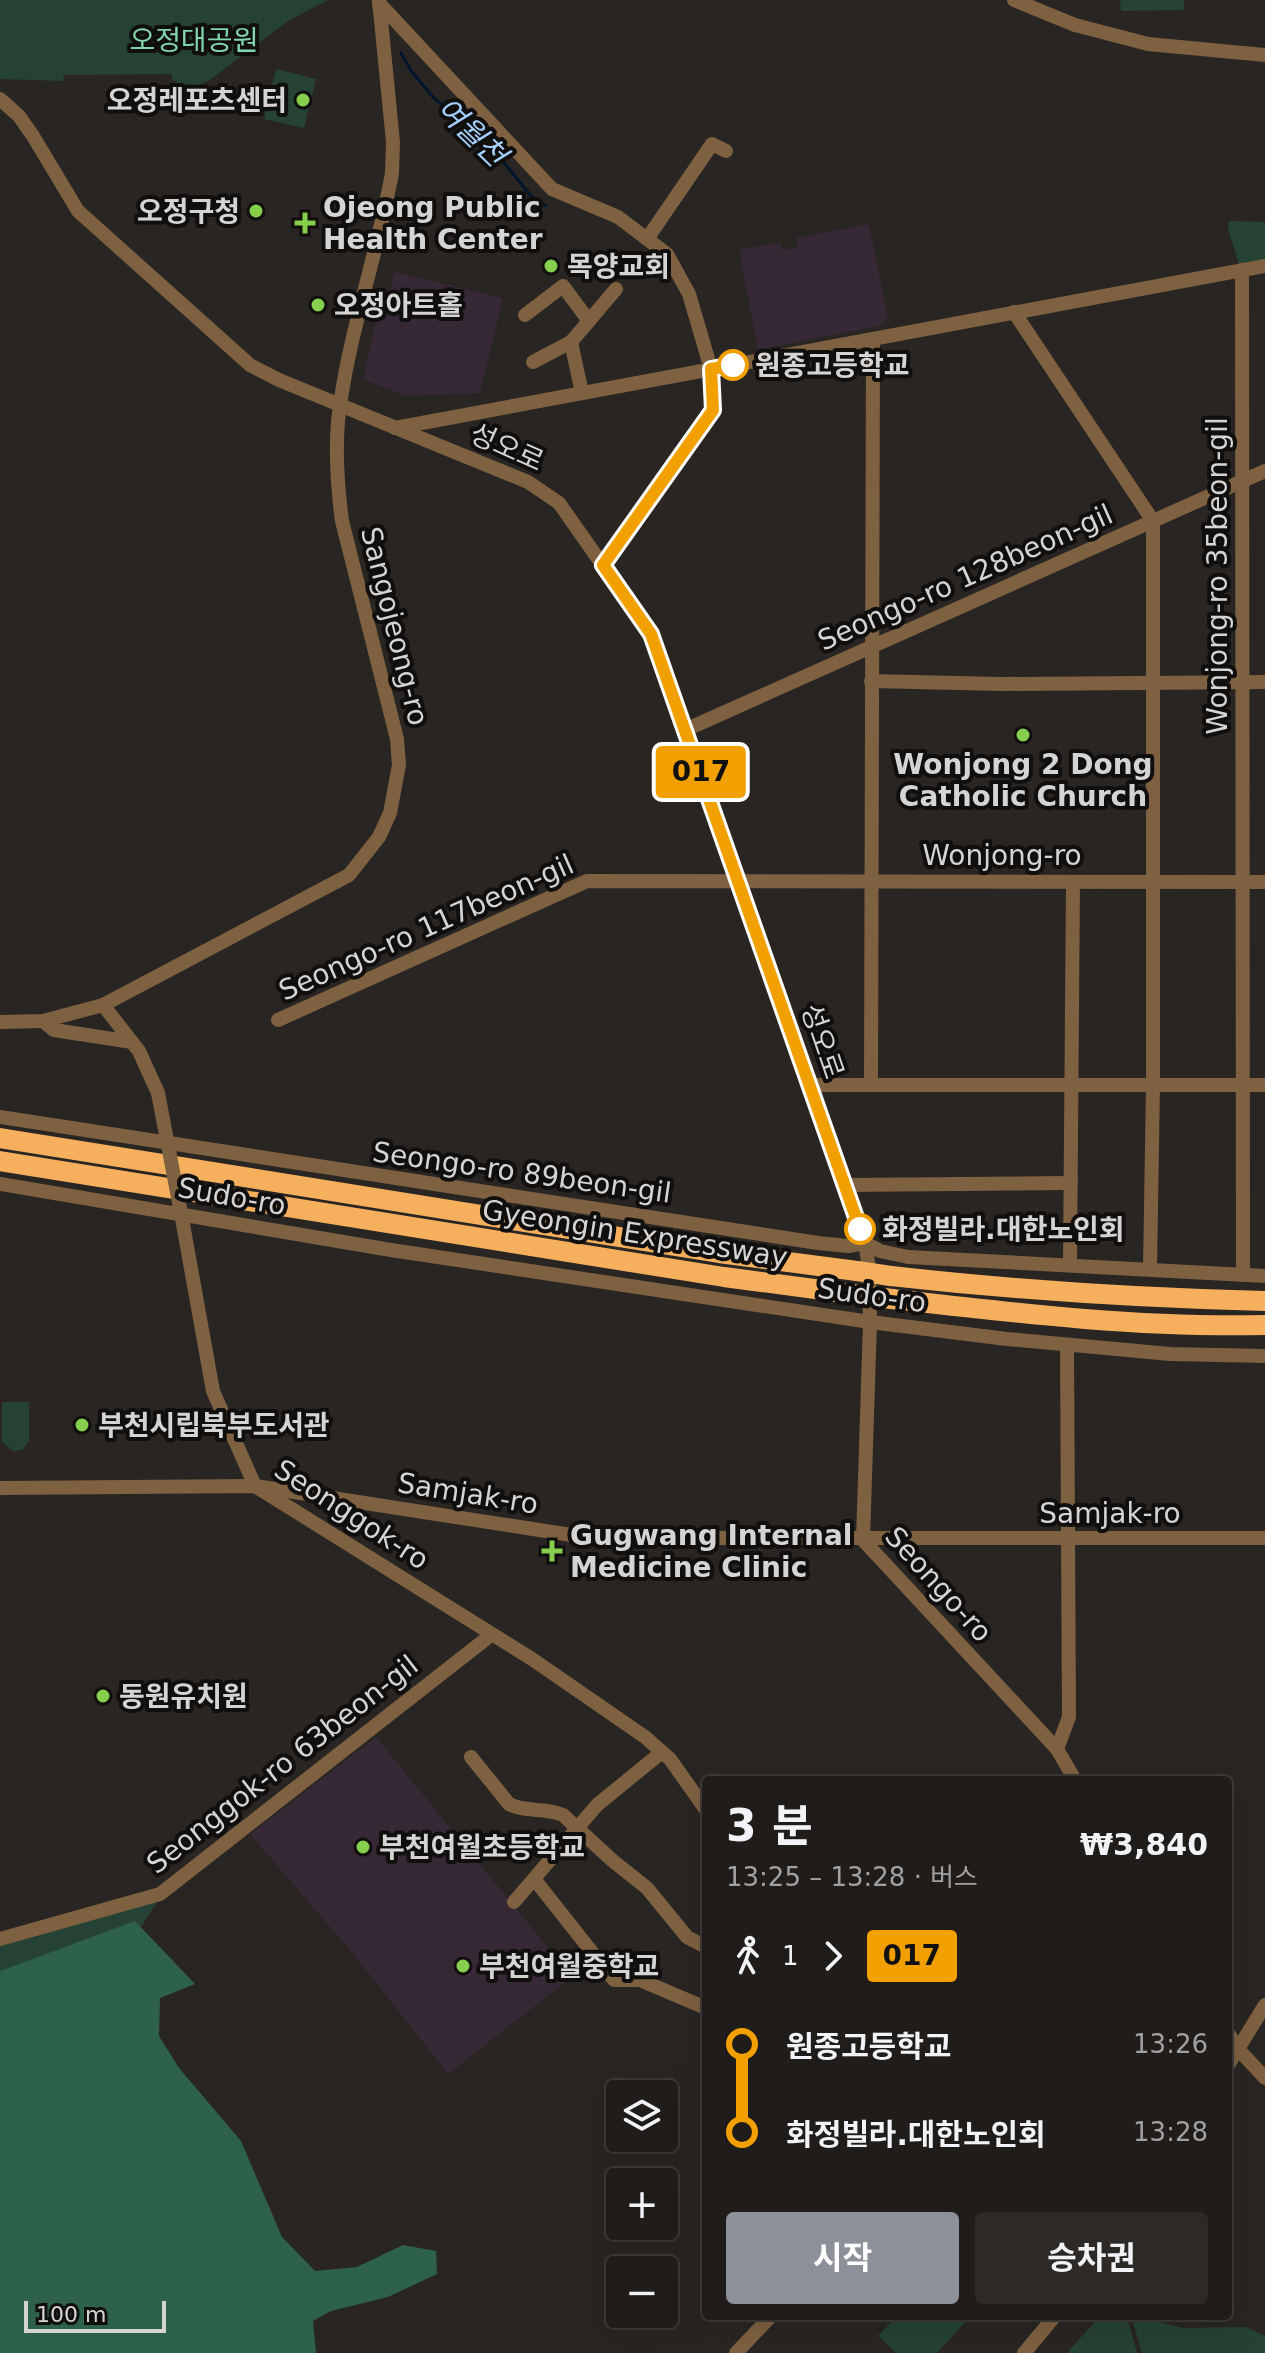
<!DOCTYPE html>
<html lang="ko">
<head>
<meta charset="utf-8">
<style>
  :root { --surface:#1f1c1a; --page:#2c2927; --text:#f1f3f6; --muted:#a1a1a2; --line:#3c3a39; --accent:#8c9099 }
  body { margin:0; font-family:"DejaVu Sans","Noto Sans KR",sans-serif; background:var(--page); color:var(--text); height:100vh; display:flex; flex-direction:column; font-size:30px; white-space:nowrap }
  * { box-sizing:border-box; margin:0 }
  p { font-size:26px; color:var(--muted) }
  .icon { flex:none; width:44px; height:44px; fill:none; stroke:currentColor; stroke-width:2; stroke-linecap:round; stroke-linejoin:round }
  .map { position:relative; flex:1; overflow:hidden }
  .side { position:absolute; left:702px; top:1776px; width:530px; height:544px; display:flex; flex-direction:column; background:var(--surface); border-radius:8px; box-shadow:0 8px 32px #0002,0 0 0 2px var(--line) }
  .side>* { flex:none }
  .badge { padding:0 16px; border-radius:6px; font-size:28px; line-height:52px }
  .buttons { position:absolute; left:606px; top:2080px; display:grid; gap:16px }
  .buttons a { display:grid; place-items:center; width:72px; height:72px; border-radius:8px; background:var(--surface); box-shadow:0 8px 32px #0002,0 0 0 2px var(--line); font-size:40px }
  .scale { position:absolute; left:24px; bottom:20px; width:142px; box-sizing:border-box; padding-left:8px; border:4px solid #d6d4d3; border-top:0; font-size:22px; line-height:28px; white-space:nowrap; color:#d6d4d3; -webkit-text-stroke:6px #100f0e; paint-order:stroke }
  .map>.badge { position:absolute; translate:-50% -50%; box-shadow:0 0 0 4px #fff }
  .legs { display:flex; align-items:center; gap:12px; height:88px; padding:0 24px; font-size:26px }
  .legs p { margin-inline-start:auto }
  .head { display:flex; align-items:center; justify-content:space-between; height:136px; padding:0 24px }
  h1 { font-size:44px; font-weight:700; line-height:60px }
  .cta { display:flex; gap:16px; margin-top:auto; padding:16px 24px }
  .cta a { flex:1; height:92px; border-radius:8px; background:var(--accent); color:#fff; font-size:32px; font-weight:700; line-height:92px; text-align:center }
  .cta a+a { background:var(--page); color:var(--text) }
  ul { padding:0 24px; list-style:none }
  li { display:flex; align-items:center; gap:28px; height:88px; font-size:30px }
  li i { display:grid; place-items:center; width:12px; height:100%; margin:0 10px; background:currentColor }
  li i::after { content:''; width:20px; height:20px; margin:-10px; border:6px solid; border-radius:50%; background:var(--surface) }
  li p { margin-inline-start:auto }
  li:first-child i { background:linear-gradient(#0000 50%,currentColor 0) }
  li:last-child i { background:linear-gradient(currentColor 50%,#0000 0) }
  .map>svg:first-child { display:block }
  .education { fill:#362835 }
  .green { fill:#264234 }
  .forest { fill:#2e6149 }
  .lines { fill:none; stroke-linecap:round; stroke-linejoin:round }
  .stream { stroke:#00152c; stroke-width:3 }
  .minor { stroke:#7d6141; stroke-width:14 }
  .highway { stroke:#f6b05d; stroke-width:20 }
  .minor-bridge { stroke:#7d6141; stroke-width:14 }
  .highway-bridge { stroke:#f6b05d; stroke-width:20 }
  .line-1-casing { stroke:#fff; stroke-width:18 }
  .line-1 { stroke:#f2a000; stroke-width:12 }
  .poi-dot { fill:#86cf4c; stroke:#100f0e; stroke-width:3 }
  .stop-1-dot { fill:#fff; stroke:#f2a000; stroke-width:4 }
  .labels { text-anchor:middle; stroke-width:8; stroke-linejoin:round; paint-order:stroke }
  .park-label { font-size:28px; fill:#82d4ab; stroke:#100f0e }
  .poi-label { font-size:28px; font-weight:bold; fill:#d6d4d3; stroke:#100f0e; text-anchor:start }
  .stop-label { font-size:28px; font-weight:bold; fill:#d6d4d3; stroke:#100f0e; text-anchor:start }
  .street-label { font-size:28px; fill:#d6d4d3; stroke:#100f0e }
  .water-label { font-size:30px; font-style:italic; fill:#a4d0fe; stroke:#100f0e }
</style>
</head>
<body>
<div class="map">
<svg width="1265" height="2353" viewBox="0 0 1265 2353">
  <rect width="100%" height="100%" fill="#292523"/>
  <g class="education">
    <path d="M869 224 888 318 881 325 758 350 739 250 781 242 782 250 797 248 796 238Z"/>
    <path d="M395 272 503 298 480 393 406 396 363 379 383 290 389 292Z"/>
    <path d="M376 1737 572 1977 448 2074 355 1956 250 1834Z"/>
  </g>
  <g class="green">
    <path d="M0 0H328L288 21 210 80 172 98V91L177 90 176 81 172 80V74L64 75 63 81 0 79Z"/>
    <path d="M1120 0H1184V10L1121 11Z"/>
    <path d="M276 69 316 79 304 128 264 119Z"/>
    <path d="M1229 221 1265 222V260L1239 264 1228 229Z"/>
    <path d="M2 1402H29V1441L22 1450 13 1451 2 1442Z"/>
    <path d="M158 1901 109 1976 0 2008V1946Z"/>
    <path d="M897 2316H971L937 2353H896L878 2336Z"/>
    <path d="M1100 2316H1116L1129 2324 1137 2353H1067Z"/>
    <path d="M1144 2318 1183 2328 1246 2327 1265 2336V2353H1142L1133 2322Z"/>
  </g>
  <path class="forest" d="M135 1921 195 1984 160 1998 159 2036 179 2068 241 2141 282 2237 315 2271 357 2267 403 2245 436 2251 437 2274 388 2297 331 2311 313 2321 316 2353H0V1971Z"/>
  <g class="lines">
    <path class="stream" d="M401 53 412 72 433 97 491 147 532 197 546 206"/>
    <g class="minor">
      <path d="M1014 0 1075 25 1148 44 1265 55"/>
      <path d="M379 3 552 189 618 217 667 254 689 294 711 369 713 410 603 565"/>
      <path d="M0 99 19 116 33 136 78 211 250 365 279 380 528 482 559 503 651 634 866 1249 869 1268 870 1322 863 1540 1057 1749 1075 1780"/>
      <path d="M647 239 712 144 726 151"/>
      <path d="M1242 270 1243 1275"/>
      <path d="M1014 312 1153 521V1085L1150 1269"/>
      <path d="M525 315 563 286 589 321"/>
      <path d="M533 362 571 342"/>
      <path d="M582 393 571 342 616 289"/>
      <path d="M395 428 1265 266"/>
      <path d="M871 681 1001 684 1265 682"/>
      <path d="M685 730 1265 471"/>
      <path d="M103 1005 139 1051 158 1093"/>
      <path d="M278 1020 587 881 1265 882"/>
      <path d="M43 1021 54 1030 132 1042"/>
      <path d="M0 1022 43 1021 103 1005 349 875 379 837 390 813 399 765 397 739 342 521C337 483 334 444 340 405 351 327 378 251 392 173L393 142 379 0"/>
      <path d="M811 1085H1265"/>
      <path d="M871 1085 873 339"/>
      <path d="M0 1117 818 1243 848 1246 865 1243"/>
      <path d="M0 1184 391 1250 870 1322 1007 1339 1170 1354 1265 1356"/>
      <path d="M845 1185 1071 1183"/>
      <path d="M181 1213 213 1391 255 1486 532 1659 645 1737 670 1759 706 1810"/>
      <path d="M865 1243 880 1251 908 1257 1265 1276"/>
      <path d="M1070 1264 1073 882"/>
      <path d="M0 1488 255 1486 591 1538H1265"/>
      <path d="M1057 1749 1069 1717 1067 1345"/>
      <path d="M471 1757 509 1804C526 1813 546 1807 563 1815L613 1861 647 1888 687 1937 706 1947"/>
      <path d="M535 1880 614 1980H640L706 2008"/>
      <path d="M514 1902 597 1805 662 1752"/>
      <path d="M0 1939 160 1894 491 1635"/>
      <path d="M1228 2033 1238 2049 1265 2078"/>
      <path d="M1228 2065 1265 2005"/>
      <path d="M736 2353 771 2316"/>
      <path d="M1024 2353 1055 2316"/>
    </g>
    <g class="highway">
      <path d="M0 1138 719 1253 857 1271"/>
      <path d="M0 1161 724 1277 860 1295"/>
      <path d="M891 1276C1016 1290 1140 1298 1265 1301"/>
      <path d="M892 1299C1015 1313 1141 1328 1265 1325"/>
    </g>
    <path class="minor-bridge" d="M158 1093 181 1213"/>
    <g class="highway-bridge">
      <path d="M857 1271 891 1276"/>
      <path d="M860 1295 892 1299"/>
    </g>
  </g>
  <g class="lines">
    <defs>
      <path id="line-1" d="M733 365 711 369 713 410 603 565 651 634 860 1229"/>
    </defs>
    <use href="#line-1" class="line-1-casing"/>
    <use href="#line-1" class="line-1"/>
  </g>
  <g class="poi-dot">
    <circle cx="303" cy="100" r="8"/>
    <circle cx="256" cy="211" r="8"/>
    <path d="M301 211h8v8h8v8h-8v8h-8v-8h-8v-8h8z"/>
    <circle cx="551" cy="266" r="8"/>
    <circle cx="318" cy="305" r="8"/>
    <circle cx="1023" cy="735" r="8"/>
    <circle cx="82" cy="1425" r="8"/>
    <path d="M548 1539h8v8h8v8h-8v8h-8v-8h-8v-8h8z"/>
    <circle cx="103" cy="1696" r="8"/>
    <circle cx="363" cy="1847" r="8"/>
    <circle cx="463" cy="1966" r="8"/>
  </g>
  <g class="stop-1-dot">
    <circle cx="733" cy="365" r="14"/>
    <circle cx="860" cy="1229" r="14"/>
  </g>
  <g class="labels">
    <g class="park-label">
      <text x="194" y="50">오정대공원</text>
    </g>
    <g class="poi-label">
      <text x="287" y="110" text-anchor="end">오정레포츠센터</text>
      <text x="323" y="217">Ojeong Public<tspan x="323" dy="32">Health Center</tspan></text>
      <text x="240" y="221" text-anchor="end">오정구청</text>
      <text x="567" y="276">목양교회</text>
      <text x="334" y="315">오정아트홀</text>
      <text x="1023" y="774" text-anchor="middle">Wonjong 2 Dong<tspan x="1023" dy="32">Catholic Church</tspan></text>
      <text x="98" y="1435">부천시립북부도서관</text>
      <text x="570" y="1545">Gugwang Internal<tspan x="570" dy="32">Medicine Clinic</tspan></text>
      <text x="119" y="1706">동원유치원</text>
      <text x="379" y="1857">부천여월초등학교</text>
      <text x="479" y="1976">부천여월중학교</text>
    </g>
    <g class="stop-label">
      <text x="755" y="375">원종고등학교</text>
      <text x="882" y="1239">화정빌라.대한노인회</text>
    </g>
    <g class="street-label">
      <text transform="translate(507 447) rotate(24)" y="10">성오로</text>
      <text transform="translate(1217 576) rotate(-90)" y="10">Wonjong-ro 35beon-gil</text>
      <text transform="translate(965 577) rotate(-24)" y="10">Seongo-ro 128beon-gil</text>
      <text transform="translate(395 626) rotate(76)" y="10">Sangojeong-ro</text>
      <text x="1002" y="865">Wonjong-ro</text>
      <text transform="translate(426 927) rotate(-24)" y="10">Seongo-ro 117beon-gil</text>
      <text transform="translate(823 1041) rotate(71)" y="10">성오로</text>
      <text transform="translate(522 1172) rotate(8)" y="10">Seongo-ro 89beon-gil</text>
      <text transform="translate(232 1196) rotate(10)" y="10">Sudo-ro</text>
      <text transform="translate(635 1233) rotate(9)" y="10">Gyeongin Expressway</text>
      <text transform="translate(872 1295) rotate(8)" y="10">Sudo-ro</text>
      <text transform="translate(468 1493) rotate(9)" y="10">Samjak-ro</text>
      <text x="1110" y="1523">Samjak-ro</text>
      <text transform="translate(352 1514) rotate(33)" y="10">Seonggok-ro</text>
      <text transform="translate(939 1584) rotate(48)" y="10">Seongo-ro</text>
      <text transform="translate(282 1764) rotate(-38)" y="10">Seonggok-ro 63beon-gil</text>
    </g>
    <g class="water-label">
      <text transform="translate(471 132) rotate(44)" y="10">여월천</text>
    </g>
  </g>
</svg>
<div class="buttons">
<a><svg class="icon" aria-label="layers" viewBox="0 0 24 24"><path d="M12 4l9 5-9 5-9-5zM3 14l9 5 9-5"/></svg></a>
<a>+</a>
<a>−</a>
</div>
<div class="scale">100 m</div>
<b class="badge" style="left:701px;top:772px;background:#f2a000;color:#111">017</b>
<section class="side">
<div class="head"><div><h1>3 분</h1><p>13:25 – 13:28 · 버스</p></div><b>₩3,840</b></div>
<div class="legs"><svg class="icon" aria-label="walk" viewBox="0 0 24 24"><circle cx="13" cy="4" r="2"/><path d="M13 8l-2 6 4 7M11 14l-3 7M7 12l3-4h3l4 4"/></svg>1<svg class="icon" aria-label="forward" viewBox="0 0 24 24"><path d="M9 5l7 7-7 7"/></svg><b class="badge" style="background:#f2a000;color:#111">017</b></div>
<ul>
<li><i style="color:#f2a000"></i><b>원종고등학교</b><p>13:26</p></li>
<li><i style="color:#f2a000"></i><b>화정빌라.대한노인회</b><p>13:28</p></li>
</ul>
<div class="cta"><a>시작</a><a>승차권</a></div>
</section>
</div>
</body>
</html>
